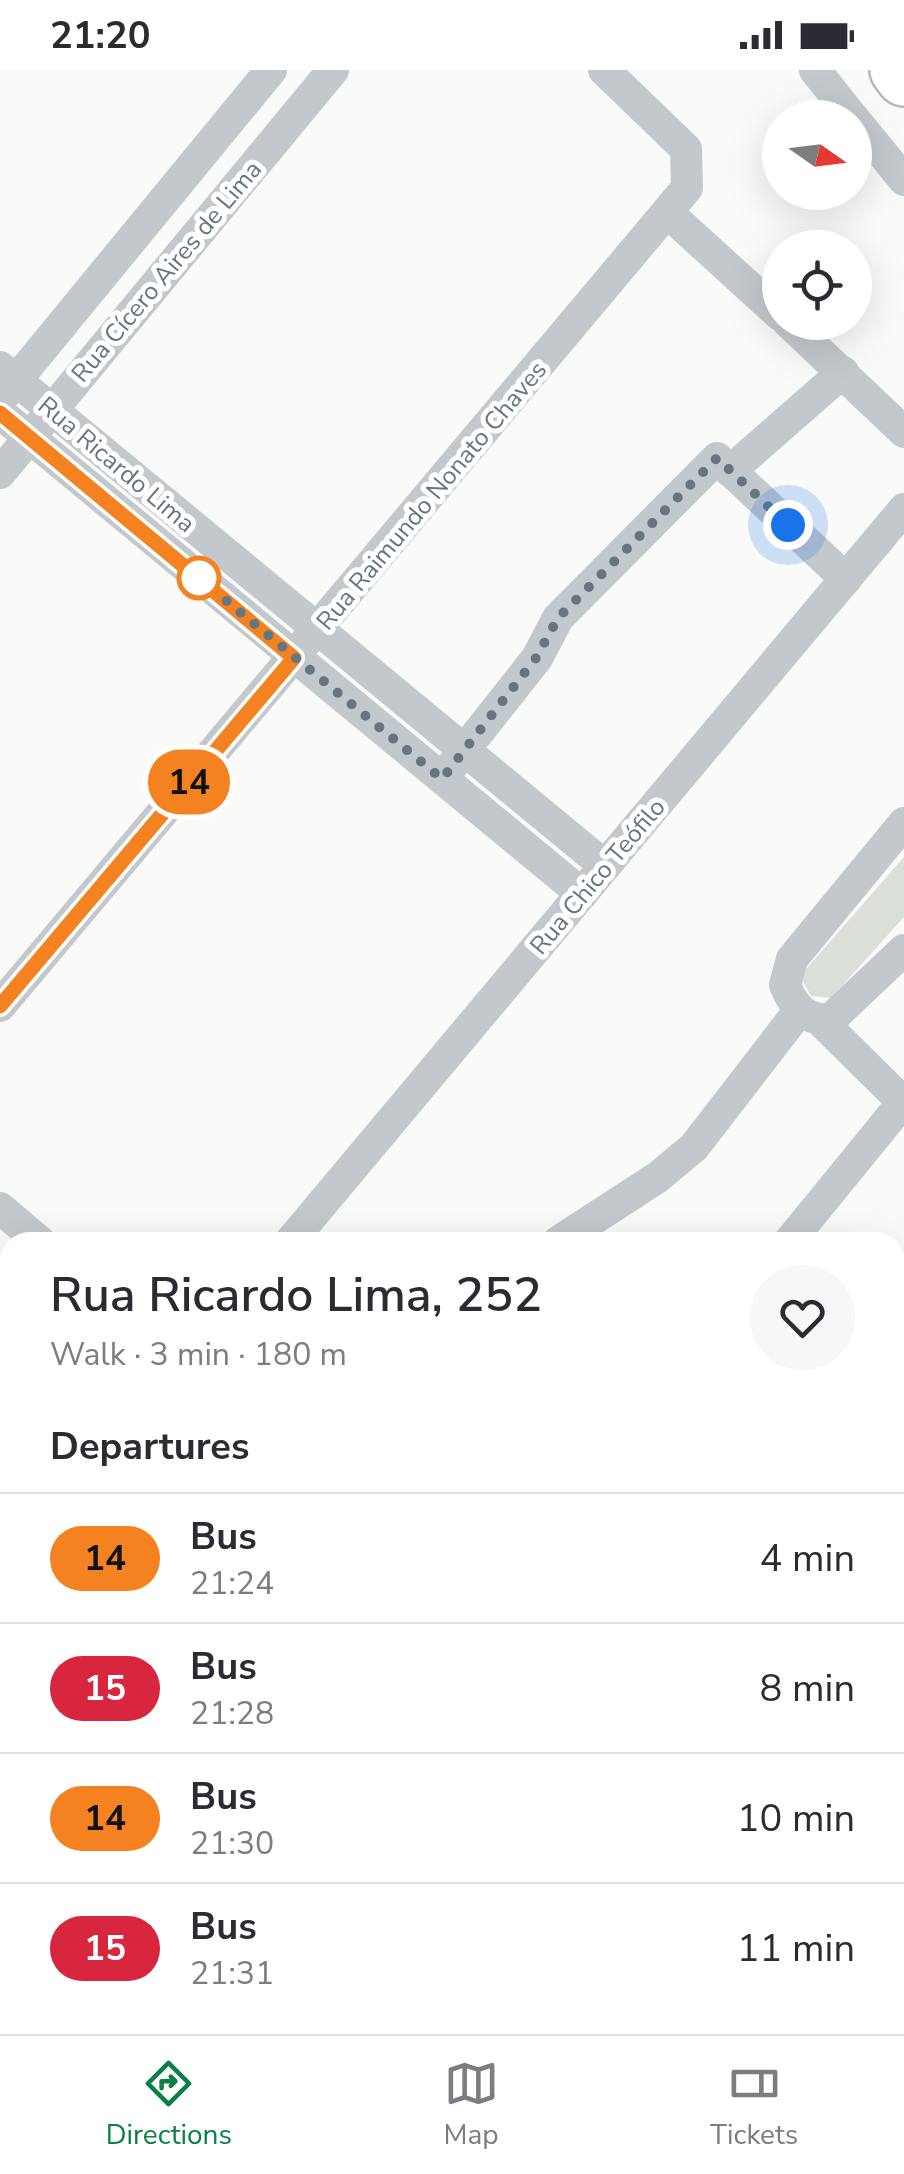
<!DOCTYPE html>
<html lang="en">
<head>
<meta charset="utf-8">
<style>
  :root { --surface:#fff; --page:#f7f7f7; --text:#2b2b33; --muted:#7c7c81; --line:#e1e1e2; --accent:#0b8043 }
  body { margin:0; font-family:"Nunito Sans",sans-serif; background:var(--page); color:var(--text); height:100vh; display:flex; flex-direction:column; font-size:38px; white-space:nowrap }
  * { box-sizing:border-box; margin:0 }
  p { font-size:32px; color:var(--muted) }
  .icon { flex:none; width:55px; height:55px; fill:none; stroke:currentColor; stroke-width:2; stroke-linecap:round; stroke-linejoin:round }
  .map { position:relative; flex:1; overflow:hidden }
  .drawer { position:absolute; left:0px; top:1162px; width:905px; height:802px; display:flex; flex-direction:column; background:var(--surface); border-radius:30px 30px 0 0; box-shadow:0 10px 40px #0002 }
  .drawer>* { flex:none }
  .badge { padding:0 20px; border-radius:32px; font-size:35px; line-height:65px }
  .needle { width:65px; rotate:104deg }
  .controls { position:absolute; left:762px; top:30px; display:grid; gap:20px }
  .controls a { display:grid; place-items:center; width:110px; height:110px; border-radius:50%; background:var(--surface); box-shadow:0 10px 40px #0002; font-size:50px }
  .you { position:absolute; width:50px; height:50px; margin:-25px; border:8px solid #fff; border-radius:50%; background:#1a73e8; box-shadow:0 0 0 15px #1a73e833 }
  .map>.badge { position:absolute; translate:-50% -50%; box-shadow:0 0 0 5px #fff }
  h2 { padding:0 50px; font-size:38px; line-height:90px }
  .round { display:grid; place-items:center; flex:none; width:105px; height:105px; border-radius:52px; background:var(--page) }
  .headline { display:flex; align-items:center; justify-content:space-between; height:170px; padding:0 50px }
  h1 { font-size:48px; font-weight:600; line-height:75px }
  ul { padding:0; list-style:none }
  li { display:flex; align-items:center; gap:30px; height:130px; padding:0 50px; border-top:2px solid var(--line) }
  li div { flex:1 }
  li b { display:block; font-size:38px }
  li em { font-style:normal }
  li .badge { min-width:110px; font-weight:700; text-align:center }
  .status { display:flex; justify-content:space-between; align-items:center; height:70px; padding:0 50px; background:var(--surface); direction:ltr }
  .status svg { height:28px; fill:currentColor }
  .menu { display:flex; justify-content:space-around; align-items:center; height:140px; border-top:2px solid var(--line); background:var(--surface); font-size:28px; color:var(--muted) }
  .menu a { display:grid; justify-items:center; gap:5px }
  .menu .selected { color:var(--accent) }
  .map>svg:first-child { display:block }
  .grass { fill:url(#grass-dots) }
  .park { fill:#dadfd7 }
  .building { fill:url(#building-back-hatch); stroke:#dcdcda; stroke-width:2.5 }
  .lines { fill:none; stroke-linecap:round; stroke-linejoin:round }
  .trunk-casing { stroke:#b4b9bd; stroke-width:60 }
  .minor { stroke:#c3c8cc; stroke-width:32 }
  .trunk { stroke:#fff; stroke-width:55 }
  .line-casing { stroke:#fff; stroke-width:22 }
  .line { stroke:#f58220; stroke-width:15 }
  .walk { stroke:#657683; stroke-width:10; stroke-dasharray:0 18 }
  .stop-dot { fill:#fff; stroke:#f58220; stroke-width:5 }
  .labels { text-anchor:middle; stroke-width:10; stroke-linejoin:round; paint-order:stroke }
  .street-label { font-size:25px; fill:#657683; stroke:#fff }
</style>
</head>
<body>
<div class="status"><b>21:20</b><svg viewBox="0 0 49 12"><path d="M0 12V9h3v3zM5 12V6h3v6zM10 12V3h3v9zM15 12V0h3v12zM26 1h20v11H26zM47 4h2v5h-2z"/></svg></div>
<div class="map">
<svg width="904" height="1964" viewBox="0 0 904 1964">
  <defs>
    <pattern id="grass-dots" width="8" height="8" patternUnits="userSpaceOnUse" patternTransform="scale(2.5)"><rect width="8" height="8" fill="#dadfd7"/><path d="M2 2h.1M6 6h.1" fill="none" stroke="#b4b9b4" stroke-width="1.8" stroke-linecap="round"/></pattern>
    <pattern id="building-back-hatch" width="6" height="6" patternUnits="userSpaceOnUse" patternTransform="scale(2.5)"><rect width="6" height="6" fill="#aab3b9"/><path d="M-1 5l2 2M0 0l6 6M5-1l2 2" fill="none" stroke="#8e969c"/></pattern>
  </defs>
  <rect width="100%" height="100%" fill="#fafaf8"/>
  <path class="grass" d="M0 1856 10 1869V1949L0 1935Z"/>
  <path class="park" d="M904 787V847L831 928 811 926 800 906Z"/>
  <path class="building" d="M904 1592V1853L895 1845V1602Z"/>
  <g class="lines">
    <defs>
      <path id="trunk" d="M898 0 904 8"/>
    </defs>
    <use href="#trunk" class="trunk-casing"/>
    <g class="minor">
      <path d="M815 0 853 48"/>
      <path d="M855 50 904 110"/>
      <path d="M668 143 780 245"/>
      <path d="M788 252 904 362"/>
      <path d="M0 297 605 796"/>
      <path d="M4 325 271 0"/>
      <path d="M0 343 582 824"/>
      <path d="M730 401 843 302"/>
      <path d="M0 403 333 0"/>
      <path d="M451 697 537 588 558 548 717 388 846 509"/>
      <path d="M904 753 792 889 785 915C794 937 805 951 831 949L904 880"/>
      <path d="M0 936 687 118 686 79 604 0"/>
      <path d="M820 950 903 1032"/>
      <path d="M0 1138 40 1172"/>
      <path d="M290 1172 904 439"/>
      <path d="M558 1172 658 1107 694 1077 799 941"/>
      <path d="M789 1172 904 1031"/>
      <path d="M895 1358 904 1340"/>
      <path d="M0 1519 10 1507"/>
      <path d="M0 1834 10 1848"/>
      <path d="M895 1852 904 1860"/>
      <path d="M88 1955 94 1964"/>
      <path d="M477 1964 485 1955"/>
      <path d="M592 1964 596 1955"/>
    </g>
    <use href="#trunk" class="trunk"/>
  </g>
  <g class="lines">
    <defs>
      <path id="line" d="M0 343 294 588 0 936"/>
    </defs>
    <use href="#line" class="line-casing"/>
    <use href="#line" class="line"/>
    <path class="walk" d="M199 508 442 709 536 588 558 548 717 388 788 455"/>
  </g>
  <circle class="stop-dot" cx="199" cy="508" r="20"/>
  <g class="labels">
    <g class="street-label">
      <text transform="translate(166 201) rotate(-50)" y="9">Rua Cícero Aires de Lima</text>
      <text transform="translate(117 394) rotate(40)" y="9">Rua Ricardo Lima</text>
      <text transform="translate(431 425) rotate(-50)" y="9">Rua Raimundo Nonato Chaves</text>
      <text transform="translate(597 806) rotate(-50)" y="9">Rua Chico Teófilo</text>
    </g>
  </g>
</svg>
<div class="controls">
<a><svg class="needle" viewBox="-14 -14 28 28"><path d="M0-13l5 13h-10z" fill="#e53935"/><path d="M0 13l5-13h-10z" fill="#7c7c81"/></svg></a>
<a><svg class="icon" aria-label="locate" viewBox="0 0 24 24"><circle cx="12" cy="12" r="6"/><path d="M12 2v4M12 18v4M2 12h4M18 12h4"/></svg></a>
</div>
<div class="you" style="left:788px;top:455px"></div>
<b class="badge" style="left:189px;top:712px;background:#f58220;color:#111">14</b>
<section class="drawer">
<div class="headline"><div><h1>Rua Ricardo Lima, 252</h1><p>Walk · 3 min · 180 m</p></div><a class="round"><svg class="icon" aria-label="heart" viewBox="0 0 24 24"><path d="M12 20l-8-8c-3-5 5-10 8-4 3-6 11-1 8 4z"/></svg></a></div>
<h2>Departures</h2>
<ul>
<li><span class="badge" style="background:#f58220;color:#111">14</span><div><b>Bus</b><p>21:24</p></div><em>4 min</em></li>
<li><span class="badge" style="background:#d7263d;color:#fff">15</span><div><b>Bus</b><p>21:28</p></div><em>8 min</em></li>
<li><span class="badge" style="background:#f58220;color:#111">14</span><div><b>Bus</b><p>21:30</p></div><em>10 min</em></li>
<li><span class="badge" style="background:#d7263d;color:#fff">15</span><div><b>Bus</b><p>21:31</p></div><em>11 min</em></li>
</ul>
</section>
</div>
<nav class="menu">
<a class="selected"><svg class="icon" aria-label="directions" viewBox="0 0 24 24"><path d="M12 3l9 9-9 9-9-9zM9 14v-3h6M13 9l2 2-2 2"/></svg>Directions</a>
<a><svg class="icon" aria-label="map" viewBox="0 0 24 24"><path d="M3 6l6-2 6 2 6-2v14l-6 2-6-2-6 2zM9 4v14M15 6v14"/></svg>Map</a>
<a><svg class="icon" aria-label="tickets" viewBox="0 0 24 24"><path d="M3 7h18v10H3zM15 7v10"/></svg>Tickets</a>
</nav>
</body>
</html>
